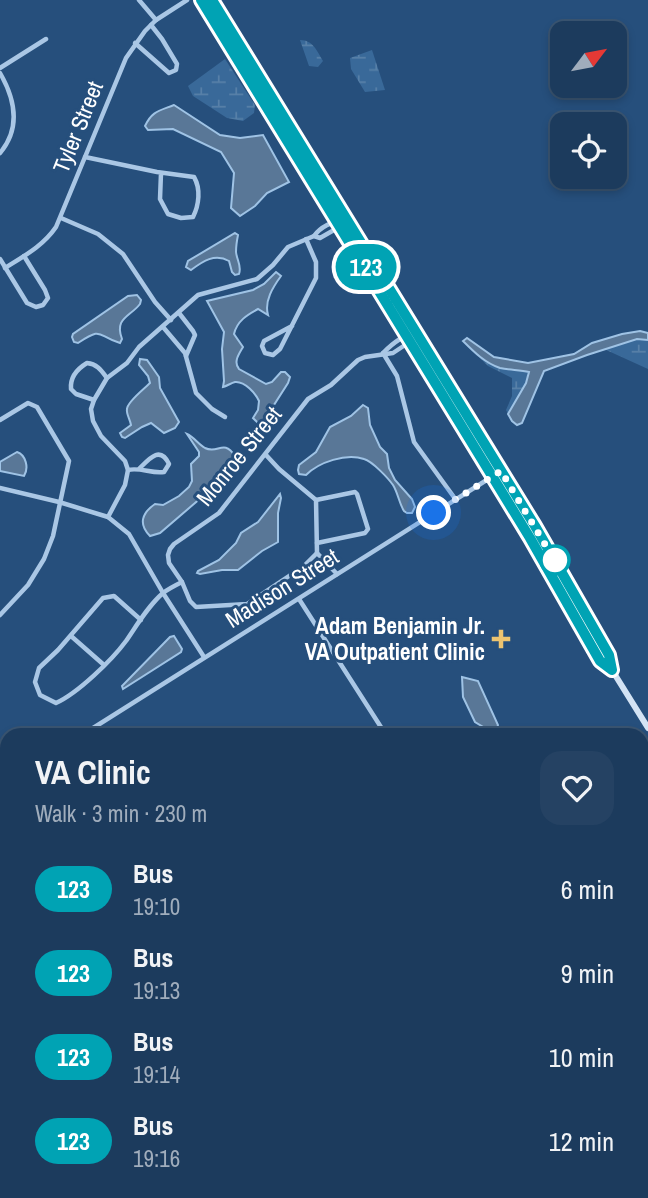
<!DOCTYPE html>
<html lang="en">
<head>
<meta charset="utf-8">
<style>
  :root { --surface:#1c3b5d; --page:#254263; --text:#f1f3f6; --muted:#a0adbc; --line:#3a5572 }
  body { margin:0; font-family:"Archivo Narrow",sans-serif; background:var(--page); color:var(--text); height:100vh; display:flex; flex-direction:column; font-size:26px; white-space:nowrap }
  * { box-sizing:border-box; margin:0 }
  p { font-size:23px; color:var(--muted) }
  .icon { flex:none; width:38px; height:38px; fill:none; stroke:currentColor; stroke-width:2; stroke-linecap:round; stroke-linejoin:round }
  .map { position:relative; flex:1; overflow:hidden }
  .panel { position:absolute; left:0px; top:728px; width:649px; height:471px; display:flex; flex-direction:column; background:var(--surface); border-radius:21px 21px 0 0; box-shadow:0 4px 10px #0003,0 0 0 2px var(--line) }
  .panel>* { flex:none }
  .badge { padding:0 14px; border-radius:23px; font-size:24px; line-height:46px }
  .needle { width:46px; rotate:58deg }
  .controls { position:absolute; left:550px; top:21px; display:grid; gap:14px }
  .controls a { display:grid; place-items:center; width:77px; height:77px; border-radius:14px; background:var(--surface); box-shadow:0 4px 10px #0003,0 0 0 2px var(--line); font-size:35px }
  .you { position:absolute; width:35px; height:35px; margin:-18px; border:5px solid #fff; border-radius:50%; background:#1a73e8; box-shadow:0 0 0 10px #1a73e833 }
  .map>.badge { position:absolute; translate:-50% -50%; box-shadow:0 0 0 4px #fff }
  .round { display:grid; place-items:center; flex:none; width:74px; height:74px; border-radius:21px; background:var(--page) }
  .head { display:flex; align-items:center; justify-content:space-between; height:119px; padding:0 35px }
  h1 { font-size:33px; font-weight:700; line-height:52px }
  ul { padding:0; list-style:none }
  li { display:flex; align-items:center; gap:21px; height:84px; padding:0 35px }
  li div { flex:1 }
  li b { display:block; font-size:26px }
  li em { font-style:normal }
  li .badge { min-width:77px; font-weight:700; text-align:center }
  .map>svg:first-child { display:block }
  .wetland { fill:url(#wetland-marsh) }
  .water { fill:#597797; stroke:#9fc3e5; stroke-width:2 }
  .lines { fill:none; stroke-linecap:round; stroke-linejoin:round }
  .street { stroke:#aac7e5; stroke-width:4.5 }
  .secondary { stroke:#d3e3f4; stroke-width:6 }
  .primary { stroke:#eaf2fc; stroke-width:7 }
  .line-casing { stroke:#fff; stroke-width:16 }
  .line { stroke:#00a3b4; stroke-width:10 }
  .walk { stroke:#fff; stroke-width:7; stroke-dasharray:0 12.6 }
  .stop-dot { fill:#fff; stroke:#00a3b4; stroke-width:3.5 }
  .poi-dot { fill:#edc470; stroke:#264f7c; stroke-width:2.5 }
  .labels { text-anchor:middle; stroke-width:6; stroke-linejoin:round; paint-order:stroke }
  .street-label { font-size:23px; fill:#fff; stroke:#264f7c }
  .poi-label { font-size:23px; font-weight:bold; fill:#fff; stroke:#264f7c; text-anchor:end }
</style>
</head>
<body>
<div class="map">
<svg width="648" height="1198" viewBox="0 0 648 1198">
  <defs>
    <pattern id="wetland-marsh" width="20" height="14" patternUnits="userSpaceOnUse" patternTransform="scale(1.75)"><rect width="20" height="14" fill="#396999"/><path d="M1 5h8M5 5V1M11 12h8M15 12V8" fill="none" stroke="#5780a8"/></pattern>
  </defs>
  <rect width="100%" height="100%" fill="#264f7c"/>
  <g class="wetland">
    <path d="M300 40C313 40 317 51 323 61L318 67 309 66Z"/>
    <path d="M372 50 385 90 365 92 351 69 350 58Z"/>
    <path d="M225 59 255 105 254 113 243 121 227 118 193 96 188 86Z"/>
    <path d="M637 339 648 340V369L604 349Z"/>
    <path d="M478 356 489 363 529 372 526 383 508 414 506 410 512 396V378L488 366Z"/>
  </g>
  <g class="water">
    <path d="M174 105 220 135 240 138 263 135 289 182 267 193 255 206 240 216 231 208 234 173 221 152 173 129 148 130 145 126C152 111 159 111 174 105Z"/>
    <path d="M235 233 238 235C237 240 236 246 236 252 237 261 242 266 239 274L235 275 232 272 229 261C215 253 203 261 191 270L186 267 188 261Z"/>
    <path d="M276 272 281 276C273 287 264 301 268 315L258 309C247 315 237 321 234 334L243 347C239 354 233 362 239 369L266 384 272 382 281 372H285L290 377 288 383 263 422 258 423 253 418 258 410 259 401C256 394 245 381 235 382 231 383 227 386 223 387L224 381 222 349 224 332 207 301 253 290 264 284Z"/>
    <path d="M137 295 141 300 140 304C130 317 114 318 122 339L120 343C96 336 104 326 78 343L74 342 72 337 73 334 128 296Z"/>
    <path d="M640 331 648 333V340L637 339 587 355 544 371 522 423 517 425 512 421 508 414 526 383 529 372C520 370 510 370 500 368 485 363 474 352 463 341L467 338 494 357 528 363 574 354 592 343 622 334Z"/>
    <path d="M140 359 147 360 159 377 160 388 179 422 175 428 164 433 151 423 142 427 125 438 122 437 120 433 131 425C130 419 126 414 127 409 127 402 144 389 150 383L148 376 139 365Z"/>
    <path d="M363 405 368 408 370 425 380 447 387 454 389 468 395 480 412 499 415 507 412 513H407L404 511C399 503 398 493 393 485 388 478 372 461 364 459 346 453 319 462 306 475L299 474 298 470 299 465 316 452 330 427 351 416Z"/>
    <path d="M187 434C194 437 198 444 205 448 218 455 223 438 235 456V467L230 473 160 533 150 536C138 524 142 513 155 504L163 505 179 496 189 487 192 481 191 464 199 456V452Z"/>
    <path d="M17 452C26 455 29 468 24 476L0 471V462Z"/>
    <path d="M280 494 281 498 278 513V542L262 551 238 570H222L200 574 197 573 198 571 219 560 236 543 241 533 258 522Z"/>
    <path d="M174 636 182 649 181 652 123 689 122 686 170 637Z"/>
    <path d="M462 677 478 681 498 725 495 734 475 722 463 697Z"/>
    <path d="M0 884 7 893V938L0 943Z"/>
  </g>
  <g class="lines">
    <g class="street">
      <path d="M139 0 156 20"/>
      <path d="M135 43 169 73 176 70 177 64 162 39 151 25"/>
      <path d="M0 68 46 39"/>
      <path d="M0 73C15 99 21 128 0 153"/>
      <path d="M85 157 157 172 194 177C201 189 199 205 193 217L181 218 168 214 160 199 161 173"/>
      <path d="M61 218 98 234 123 254 155 302 171 320"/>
      <path d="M314 236C321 226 335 221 346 219"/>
      <path d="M0 259 27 303 36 307 43 305 48 298 45 290 24 256"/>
      <path d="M5 268C24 256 43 246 56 227L126 58 145 31 156 20 187 0"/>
      <path d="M179 313 193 331 195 335 186 356"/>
      <path d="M292 326 264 341 262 346 265 353 273 355 280 349 316 278V262L306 239"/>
      <path d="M163 327 185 353 196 393 212 409 225 417"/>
      <path d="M383 353 397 376 414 442 456 500"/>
      <path d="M383 353C394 342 402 336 417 333"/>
      <path d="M94 400 76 394 71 389C70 378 77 369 87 363 97 364 101 370 107 378"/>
      <path d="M0 420 28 403 37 407 69 461 53 536 44 559 28 585 0 615"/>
      <path d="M266 455 279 469 316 500 317 553 337 574"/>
      <path d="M128 470C140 467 152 474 164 472L169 464C160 445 149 459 139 469"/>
      <path d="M0 488 59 502 108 517 129 534 163 593 204 657"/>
      <path d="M316 500 355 492 357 494 368 529 365 533 317 543"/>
      <path d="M108 517 125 485 128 470 125 461 101 436 93 421 91 409 94 400 107 378 127 363 139 347 198 295 257 279 273 265 288 247 314 236 320 238 341 226 346 219"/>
      <path d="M317 553 304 566 247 604 196 607 190 601 182 582 169 563 168 555 170 549 174 544 219 513 308 399 331 385 358 360 365 357 393 353 411 341 417 334"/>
      <path d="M299 599 386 735"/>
      <path d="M141 620 114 596 103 598 58 650 39 668 35 682 40 695 56 703C78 693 112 660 126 641 137 625 148 606 163 593 168 589 176 585 182 582"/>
      <path d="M71 636 104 665"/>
      <path d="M82 735 501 471"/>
      <path d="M0 787 7 783"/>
      <path d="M0 849 7 853"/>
      <path d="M226 1192 230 1198"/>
    </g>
    <g class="secondary">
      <path d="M201 0 530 538 600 661 612 670 648 728"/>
      <path d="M212 0 547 545 609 655 612 670"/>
    </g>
    <g class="primary">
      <path d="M642 789 648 785"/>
      <path d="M642 802 648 798"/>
      <path d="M11 1198 21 1192"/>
    </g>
  </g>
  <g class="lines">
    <defs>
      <path id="line" d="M201 0 530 538 600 661 612 670 609 655 535 526 212 0"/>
    </defs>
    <use href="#line" class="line-casing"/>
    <use href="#line" class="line"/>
    <path class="walk" d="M434 513 501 471 558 566 555 560"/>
  </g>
  <circle class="stop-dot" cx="555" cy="560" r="14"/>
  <path class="poi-dot" d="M497.5 628.5h7v7h7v7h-7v7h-7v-7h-7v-7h7z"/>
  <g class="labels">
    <g class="street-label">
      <text transform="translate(78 127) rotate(-68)" y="8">Tyler Street</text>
      <text transform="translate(239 456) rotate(-51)" y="8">Monroe Street</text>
      <text transform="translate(282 588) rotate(-32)" y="8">Madison Street</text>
    </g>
    <g class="poi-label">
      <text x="485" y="634">Adam Benjamin Jr.<tspan x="485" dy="26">VA Outpatient Clinic</tspan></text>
    </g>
  </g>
</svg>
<div class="controls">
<a><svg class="needle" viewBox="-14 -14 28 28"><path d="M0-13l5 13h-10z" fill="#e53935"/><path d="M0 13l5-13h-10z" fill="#a0adbc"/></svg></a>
<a><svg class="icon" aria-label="locate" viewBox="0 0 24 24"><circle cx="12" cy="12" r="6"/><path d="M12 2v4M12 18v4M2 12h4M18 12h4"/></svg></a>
</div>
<div class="you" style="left:434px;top:513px"></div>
<b class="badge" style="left:366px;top:267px;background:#00a3b4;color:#fff">123</b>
<section class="panel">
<div class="head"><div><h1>VA Clinic</h1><p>Walk · 3 min · 230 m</p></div><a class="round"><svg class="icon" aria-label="heart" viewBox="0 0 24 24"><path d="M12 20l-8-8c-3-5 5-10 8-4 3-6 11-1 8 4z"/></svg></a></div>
<ul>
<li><span class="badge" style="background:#00a3b4;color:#fff">123</span><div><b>Bus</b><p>19:10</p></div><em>6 min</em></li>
<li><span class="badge" style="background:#00a3b4;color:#fff">123</span><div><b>Bus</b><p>19:13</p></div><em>9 min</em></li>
<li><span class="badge" style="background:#00a3b4;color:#fff">123</span><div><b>Bus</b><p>19:14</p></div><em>10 min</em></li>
<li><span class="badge" style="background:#00a3b4;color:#fff">123</span><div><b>Bus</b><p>19:16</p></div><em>12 min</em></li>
</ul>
</section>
</div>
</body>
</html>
